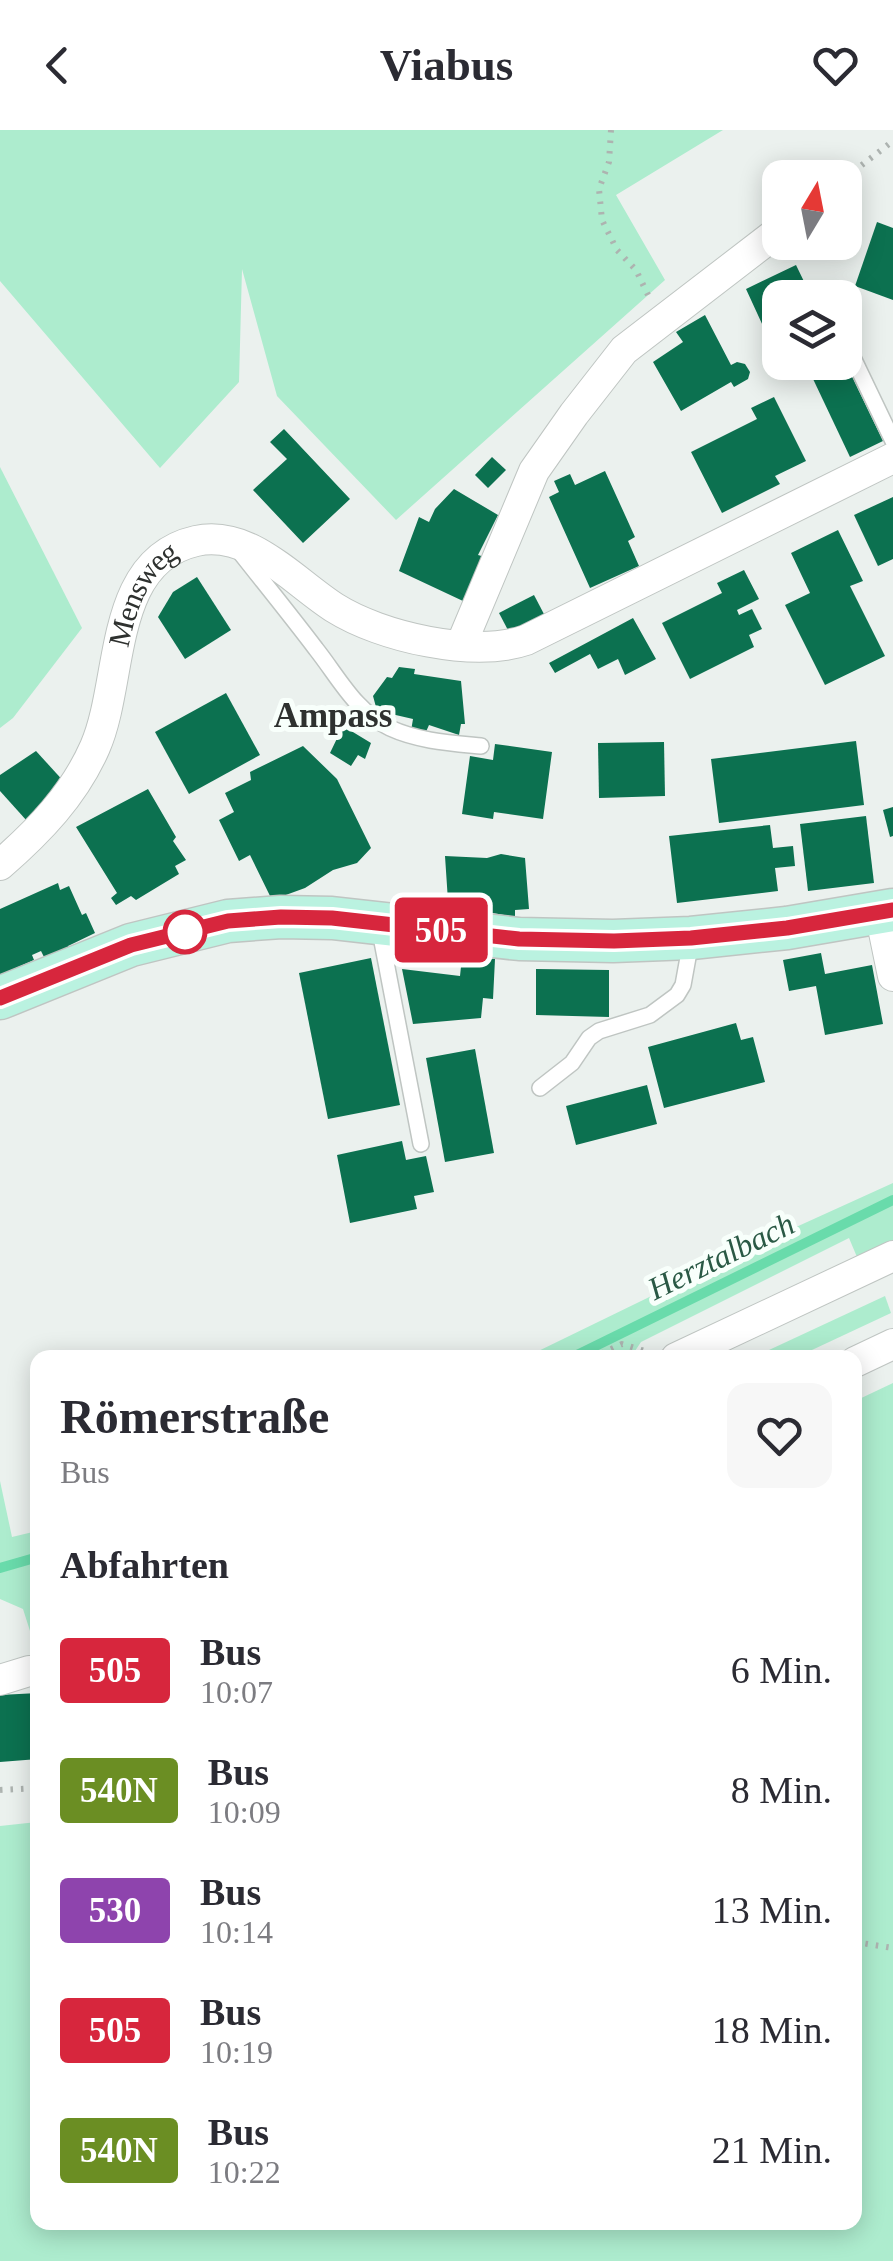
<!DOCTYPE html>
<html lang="de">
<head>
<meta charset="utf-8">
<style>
  :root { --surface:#fff; --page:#f7f7f7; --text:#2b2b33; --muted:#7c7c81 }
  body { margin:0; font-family:"Times New Roman",serif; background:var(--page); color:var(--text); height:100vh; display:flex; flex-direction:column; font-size:38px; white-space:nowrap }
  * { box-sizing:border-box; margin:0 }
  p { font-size:32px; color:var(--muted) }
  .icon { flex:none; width:55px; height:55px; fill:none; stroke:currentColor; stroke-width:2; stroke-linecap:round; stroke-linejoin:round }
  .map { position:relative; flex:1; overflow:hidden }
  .sheet { position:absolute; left:30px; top:1220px; width:832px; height:880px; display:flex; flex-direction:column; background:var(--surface); border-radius:20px; box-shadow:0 5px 25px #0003 }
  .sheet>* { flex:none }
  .badge { padding:0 20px; border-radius:8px; font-size:35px; line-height:65px }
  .needle { width:65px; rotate:10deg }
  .tools { position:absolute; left:762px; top:30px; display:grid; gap:20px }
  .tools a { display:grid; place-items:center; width:100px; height:100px; border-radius:20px; background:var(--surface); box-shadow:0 5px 25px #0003; font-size:50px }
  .map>.badge { position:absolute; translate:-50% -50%; box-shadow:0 0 0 5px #fff }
  h2 { padding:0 30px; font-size:38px; line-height:90px }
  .round { display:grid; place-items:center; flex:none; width:105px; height:105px; border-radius:20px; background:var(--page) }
  .head { display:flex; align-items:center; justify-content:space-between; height:170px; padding:0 30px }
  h1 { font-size:48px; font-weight:700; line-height:75px }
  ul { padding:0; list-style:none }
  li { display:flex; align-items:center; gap:30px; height:120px; padding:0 30px }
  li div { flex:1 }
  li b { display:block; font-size:38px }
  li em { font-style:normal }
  li .badge { min-width:110px; font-weight:700; text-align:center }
  header { display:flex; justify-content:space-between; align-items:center; height:130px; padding:0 30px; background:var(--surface); font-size:45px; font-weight:700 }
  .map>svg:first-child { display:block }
  .green { fill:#adecce }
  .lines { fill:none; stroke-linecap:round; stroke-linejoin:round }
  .stream { stroke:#69dbab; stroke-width:10 }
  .building { fill:#0c7150 }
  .lane-casing { stroke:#bfc5c2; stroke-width:18 }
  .street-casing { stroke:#bfc5c2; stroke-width:32 }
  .secondary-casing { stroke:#bfc5c2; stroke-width:45 }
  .path { stroke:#adb3b0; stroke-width:6; stroke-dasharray:2.5 8; stroke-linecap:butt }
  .lane { stroke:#fff; stroke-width:15 }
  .street { stroke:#fff; stroke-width:30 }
  .secondary { stroke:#baf2e0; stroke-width:42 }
  .line-casing { stroke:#fff; stroke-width:22 }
  .line { stroke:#d7263d; stroke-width:15 }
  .stop-dot { fill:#fff; stroke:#d7263d; stroke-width:5 }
  .labels { text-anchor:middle; stroke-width:10; stroke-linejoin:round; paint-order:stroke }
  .street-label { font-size:30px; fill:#2e312f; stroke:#f8fffb }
  .water-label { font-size:32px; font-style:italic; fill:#2a5945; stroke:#f8fffb }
  .quarter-label { font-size:35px; font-weight:bold; fill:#2e312f; stroke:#f8fffb }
</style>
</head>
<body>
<header><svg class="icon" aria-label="back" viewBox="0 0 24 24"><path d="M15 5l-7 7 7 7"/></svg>Viabus<svg class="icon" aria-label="heart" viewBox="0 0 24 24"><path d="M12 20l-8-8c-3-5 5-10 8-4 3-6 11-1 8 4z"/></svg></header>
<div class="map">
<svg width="893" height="2131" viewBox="0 0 893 2131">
  <rect width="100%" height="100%" fill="#ebf1ee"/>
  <g class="green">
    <path d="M0 0H723L616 65 665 150 396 390 277 266 242 139 239 252 160 338 0 151Z"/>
    <path d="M0 337 82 498 13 588 0 598Z"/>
    <path d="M893 1053V1110L857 1127 849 1108 641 1212 631 1227 524 1228 750 1118Z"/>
    <path d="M885 1166 891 1183 797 1227H754Z"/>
    <path d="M893 1253V2131H0V1696L37 1692 38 2092H855V1271Z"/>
    <path d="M0 1351 12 1407 37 1401V1523L23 1479 0 1469Z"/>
  </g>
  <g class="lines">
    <g class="stream">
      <path d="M571 1228 893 1070"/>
      <path d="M0 1438 38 1427"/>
    </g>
  </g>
  <g class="building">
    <path d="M877 92 893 98V170L855 156Z"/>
    <path d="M796 135 812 168H780V188L763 196 746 159Z"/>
    <path d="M705 185 731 235 737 232 745 234 750 242 748 249 734 257 731 252 681 281 653 232 683 212 676 202Z"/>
    <path d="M805 232H845L883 311 850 327Z"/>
    <path d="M774 267 806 331 775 346 780 354 722 383 691 322 757 289 751 278Z"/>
    <path d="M284 299 350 369 303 413 253 360 287 329 270 312Z"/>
    <path d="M492 327 506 340 488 358 475 345Z"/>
    <path d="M605 341 635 407 628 411 639 436 590 458 549 367 559 362 554 351 570 344 575 355Z"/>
    <path d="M454 359 498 385 478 425 485 427 463 471 399 441 419 387 429 392 435 379Z"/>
    <path d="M893 367V429L878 436 854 385Z"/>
    <path d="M838 400 863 451 850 456 885 526 825 555 785 475 810 463 791 423Z"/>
    <path d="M744 440 759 469 737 480 739 485 752 479 762 499 749 505 754 517 690 549 662 493 722 463 717 453Z"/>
    <path d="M197 447 231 500 185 529 158 487 173 462Z"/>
    <path d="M534 465 545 486 510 504 499 483Z"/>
    <path d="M633 488 656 529 625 545 618 529 598 539 590 524 555 543 549 533Z"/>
    <path d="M399 537 415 539 414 544 461 551 465 594H461L459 605 429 595 425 604 411 601 413 589 387 583 383 578 376 577 373 566 387 547 392 548Z"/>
    <path d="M226 563 260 625 189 664 155 602Z"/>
    <path d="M343 596 371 613 365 629 358 625 351 636 330 623Z"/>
    <path d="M856 611 864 675 719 693 711 629Z"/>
    <path d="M664 612 665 666 599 668 598 613Z"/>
    <path d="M495 614 552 622 543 689 494 682 493 689 462 684 470 626 493 630Z"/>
    <path d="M303 616 337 649 371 718 357 733 333 740 305 758 272 770 250 725 239 731 219 690 234 682 225 663 251 650 250 642Z"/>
    <path d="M36 621 67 655 27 691 0 661V645Z"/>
    <path d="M148 659 176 707 173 711 186 730 175 736 179 744 136 770 131 766 116 775 111 768 117 763 76 697Z"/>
    <path d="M893 677V706L890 707 883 680Z"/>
    <path d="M866 686 874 753 808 761 800 694Z"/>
    <path d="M770 695 773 718 793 716 795 736 775 738 778 761 677 773 669 706Z"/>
    <path d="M501 724 525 728 529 779 515 780V787L481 781 482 772 448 771 445 726 487 728Z"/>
    <path d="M58 753 60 760 69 756 82 785 86 783 95 803 68 816 69 819 45 829 41 821 32 825 34 830 0 845V779Z"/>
    <path d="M821 823 825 844 872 835 883 894 825 905 816 856 789 861 783 830Z"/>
    <path d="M462 827 495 829 493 869 483 868 481 888 413 894 402 839 460 846Z"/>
    <path d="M371 828 400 975 328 989 299 843Z"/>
    <path d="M536 839 609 840V887L536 885Z"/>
    <path d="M736 893 741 910 753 907 765 952 664 978 648 917Z"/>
    <path d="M475 919 494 1023 445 1032 426 928Z"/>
    <path d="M647 955 657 994 576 1015 566 976Z"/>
    <path d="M402 1011 406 1030 426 1026 434 1062 414 1066 417 1079 350 1093 337 1025Z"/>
    <path d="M38 1563V1629L0 1632V1565Z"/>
  </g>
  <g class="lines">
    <defs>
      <g id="lane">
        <path d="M845 211 893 311"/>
        <path d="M239 421C265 454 291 486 316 519 339 548 355 581 390 598 418 611 450 613 481 616"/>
        <path d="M379 796 421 1014"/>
        <path d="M540 958 572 933 589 908 599 901 650 885 677 865 683 855 691 811"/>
      </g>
      <g id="street">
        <path d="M461 515 534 341 574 284 624 220 780 100"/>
        <path id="s1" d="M0 735C39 701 74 665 95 617 124 551 107 431 196 411 250 399 294 452 335 478 381 507 474 528 526 510L893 328"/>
        <path d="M880 783 893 846"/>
        <path d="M676 1228 893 1126"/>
        <path d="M855 1232 893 1214"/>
        <path d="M0 1550 29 1541H38"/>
      </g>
      <path id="secondary" d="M0 868 131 815 228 791 281 787 332 788 519 809 613 811 691 808 787 798 893 780"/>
    </defs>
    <use href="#lane" class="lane-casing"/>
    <use href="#street" class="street-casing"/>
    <use href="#secondary" class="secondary-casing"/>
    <g class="path">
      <path d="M611 0 609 32 599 59 602 90 617 120 636 140 648 165"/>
      <path d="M845 48 893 11"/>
      <path d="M592 1228 622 1214 651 1223"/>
      <path d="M0 1660 38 1658"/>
      <path d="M855 1812 893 1818"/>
    </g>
    <use href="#lane" class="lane"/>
    <use href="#street" class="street"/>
    <use href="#secondary" class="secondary"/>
  </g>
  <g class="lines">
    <defs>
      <path id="line" d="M0 868 131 815 228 791 281 787 332 788 519 809 614 811 691 808 787 798 893 780"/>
    </defs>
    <use href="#line" class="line-casing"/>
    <use href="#line" class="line"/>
  </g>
  <circle class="stop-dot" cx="185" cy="802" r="20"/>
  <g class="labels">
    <g class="street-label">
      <text dy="10" stroke="none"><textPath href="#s1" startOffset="315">Mensweg</textPath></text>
    </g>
    <g class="water-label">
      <text transform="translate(721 1126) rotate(-26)" y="11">Herztalbach</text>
    </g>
    <g class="quarter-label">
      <text x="333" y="597">Ampass</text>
    </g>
  </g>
</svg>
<div class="tools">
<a><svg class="needle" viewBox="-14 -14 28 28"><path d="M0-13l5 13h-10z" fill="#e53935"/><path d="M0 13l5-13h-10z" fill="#7c7c81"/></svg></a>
<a><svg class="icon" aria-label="layers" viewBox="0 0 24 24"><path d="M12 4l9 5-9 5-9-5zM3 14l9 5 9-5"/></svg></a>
</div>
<b class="badge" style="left:441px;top:800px;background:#d7263d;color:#fff">505</b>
<section class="sheet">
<div class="head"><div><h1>Römerstraße</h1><p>Bus</p></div><a class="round"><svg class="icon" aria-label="heart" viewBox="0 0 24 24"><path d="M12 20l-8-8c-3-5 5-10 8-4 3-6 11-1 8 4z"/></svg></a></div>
<h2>Abfahrten</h2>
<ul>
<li><span class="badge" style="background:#d7263d;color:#fff">505</span><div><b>Bus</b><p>10:07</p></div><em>6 Min.</em></li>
<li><span class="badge" style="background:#6b8e23;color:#fff">540N</span><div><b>Bus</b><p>10:09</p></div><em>8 Min.</em></li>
<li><span class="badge" style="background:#8e44ad;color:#fff">530</span><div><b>Bus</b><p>10:14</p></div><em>13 Min.</em></li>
<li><span class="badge" style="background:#d7263d;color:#fff">505</span><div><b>Bus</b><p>10:19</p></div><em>18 Min.</em></li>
<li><span class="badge" style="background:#6b8e23;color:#fff">540N</span><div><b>Bus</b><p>10:22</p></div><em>21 Min.</em></li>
</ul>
</section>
</div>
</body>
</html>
